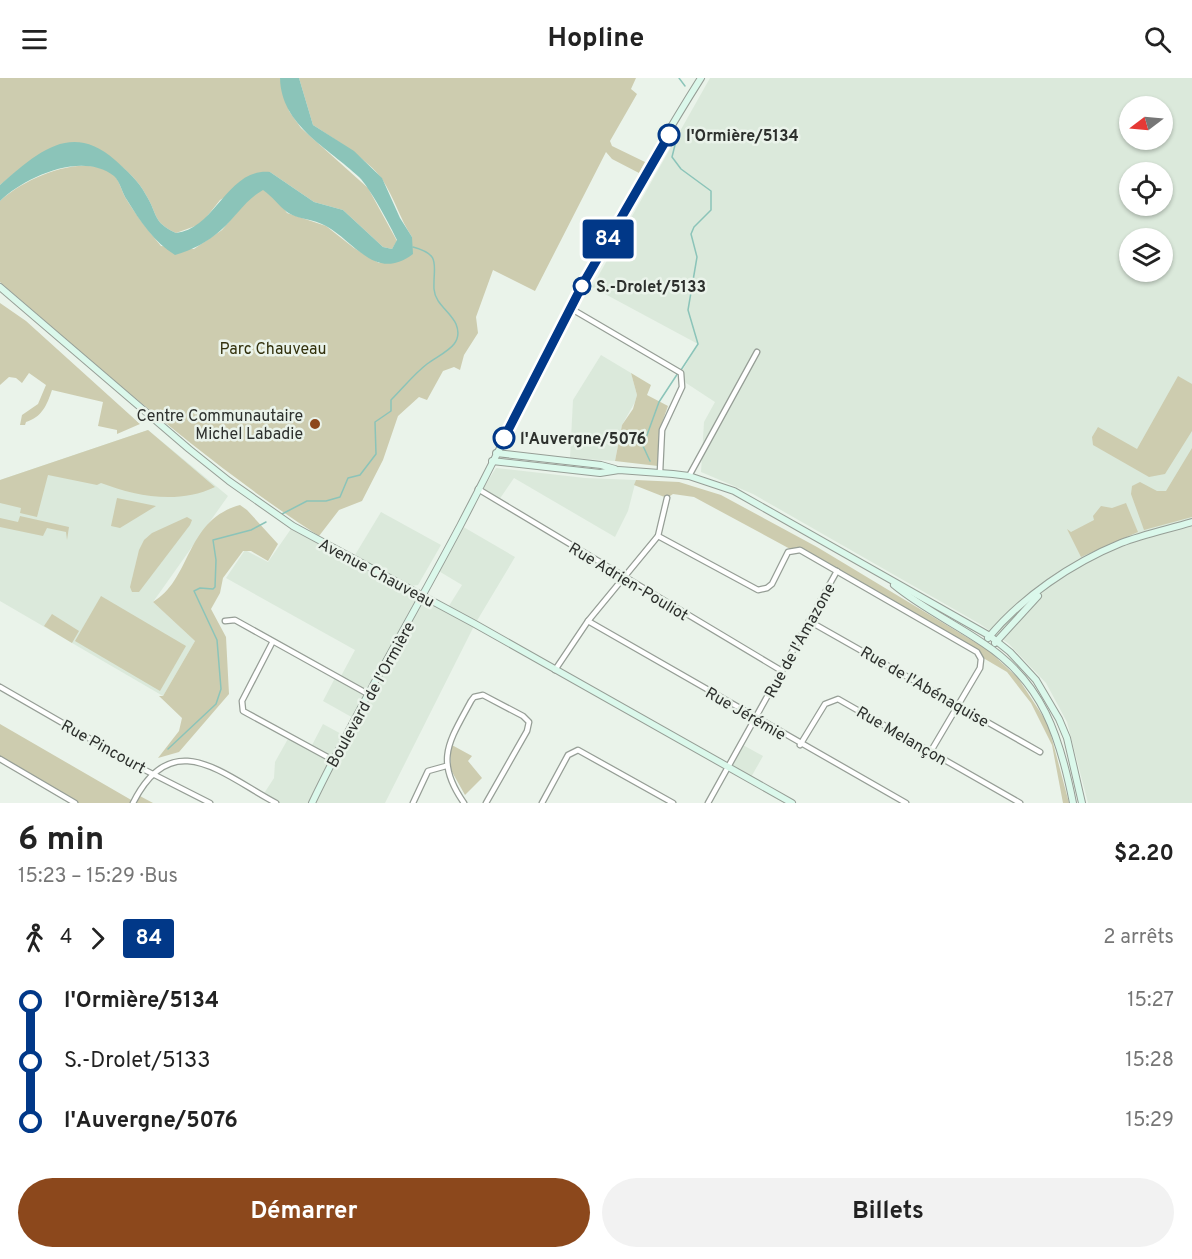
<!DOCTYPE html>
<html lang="fr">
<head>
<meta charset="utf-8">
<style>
  :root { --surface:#fff; --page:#f2f2f2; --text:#222; --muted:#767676; --accent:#8c481c }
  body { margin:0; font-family:Overpass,sans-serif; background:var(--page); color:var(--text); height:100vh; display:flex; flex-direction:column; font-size:22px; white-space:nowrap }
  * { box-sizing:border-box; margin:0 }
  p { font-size:20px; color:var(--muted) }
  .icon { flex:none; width:33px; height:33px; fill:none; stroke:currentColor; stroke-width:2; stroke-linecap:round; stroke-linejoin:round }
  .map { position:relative; height:725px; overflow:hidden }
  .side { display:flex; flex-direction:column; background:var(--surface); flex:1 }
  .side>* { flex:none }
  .badge { padding:0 12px; border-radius:4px; font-size:21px; line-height:39px }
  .needle { width:39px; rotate:254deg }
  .fabs { position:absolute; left:1119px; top:18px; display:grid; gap:12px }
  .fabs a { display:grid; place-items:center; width:54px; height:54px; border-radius:50%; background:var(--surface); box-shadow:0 2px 4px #0004; font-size:30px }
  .map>.badge { position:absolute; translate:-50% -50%; box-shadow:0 0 0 3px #fff }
  .legs { display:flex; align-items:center; gap:9px; height:66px; padding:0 18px; font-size:20px }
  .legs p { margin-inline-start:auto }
  .overview { display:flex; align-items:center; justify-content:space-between; height:102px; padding:0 18px }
  h1 { font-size:33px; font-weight:700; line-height:45px }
  .action { display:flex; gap:12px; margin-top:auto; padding:12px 18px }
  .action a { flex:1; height:69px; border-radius:36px; background:var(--accent); color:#fff; font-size:24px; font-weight:700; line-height:69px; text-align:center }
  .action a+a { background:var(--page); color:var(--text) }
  ul { padding:0 18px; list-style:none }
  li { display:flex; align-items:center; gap:21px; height:60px; font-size:22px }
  li i { display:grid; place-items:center; width:9px; height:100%; margin:0 8px; background:currentColor }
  li i::after { content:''; width:15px; height:15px; margin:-8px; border:4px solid; border-radius:50%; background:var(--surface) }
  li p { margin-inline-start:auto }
  li:first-child i { background:linear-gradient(#0000 50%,currentColor 0) }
  li:last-child i { background:linear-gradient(currentColor 50%,#0000 0) }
  header { display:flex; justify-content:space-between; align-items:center; height:78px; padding:0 18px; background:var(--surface); font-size:27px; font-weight:700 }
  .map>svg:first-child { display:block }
  .built { fill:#dbe9db; fill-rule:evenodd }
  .green { fill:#cdccaf }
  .water { fill:#8bc4b9 }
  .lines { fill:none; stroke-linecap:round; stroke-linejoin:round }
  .stream { stroke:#8bc4b9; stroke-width:1.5 }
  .street-casing { stroke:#969e96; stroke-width:7 }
  .secondary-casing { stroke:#969e96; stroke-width:8 }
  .street { stroke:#fff; stroke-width:4.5 }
  .secondary { stroke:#dbf8eb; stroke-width:6 }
  .line-1-casing { stroke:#fff; stroke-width:14 }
  .line-1 { stroke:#013888; stroke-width:9 }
  .stop-1-dot { fill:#fff; stroke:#013888; stroke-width:3 }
  .poi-dot { fill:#8c481c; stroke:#eaf3ea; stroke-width:2 }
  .labels { text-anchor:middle; stroke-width:5; stroke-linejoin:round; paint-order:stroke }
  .stop-label { font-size:16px; font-weight:bold; fill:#2d302d; stroke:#eaf3ea; text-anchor:start }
  .park-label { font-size:16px; fill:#32300c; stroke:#eaf3ea }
  .poi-label { font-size:16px; fill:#2d302d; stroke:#eaf3ea; text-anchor:end }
  .street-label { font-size:16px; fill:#2d302d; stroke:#eaf3ea }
</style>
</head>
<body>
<header><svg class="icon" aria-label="menu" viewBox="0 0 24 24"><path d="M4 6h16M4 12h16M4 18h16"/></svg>Hopline<svg class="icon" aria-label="search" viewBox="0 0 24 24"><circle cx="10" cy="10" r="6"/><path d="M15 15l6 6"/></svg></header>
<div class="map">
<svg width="1192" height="725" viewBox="0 0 1192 725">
  <rect width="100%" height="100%" fill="#eaf3ea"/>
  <g class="built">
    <path d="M710 0H1192V725H1088L1067 644 1046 605 1009 566 980 546 753 416 701 394 704 344 715 324 686 305 681 295 698 266 592 209ZM1130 28H1162V62H1130ZM1130 94H1162V128H1130ZM1130 160H1162V194H1130Z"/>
    <path d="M601 277 631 295 637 317 635 324 622 347 615 383 570 380 573 322Z"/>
    <path d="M148 352 228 418 153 524 195 563 163 618 0 523V402Z"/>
    <path d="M496 390 585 400 636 402 628 433 615 459 514 400 499 422 482 412Z"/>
    <path d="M381 434 441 467 418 507 410 508 355 477Z"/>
    <path d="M460 447 515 479 475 546 385 725H270L271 722 263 717 274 700 275 684 289 659 310 671 323 646 345 658 355 641 323 623 336 598 340 600 355 572 226 500 245 472 268 484 293 448 447 531 462 507 437 492Z"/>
    <path d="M741 666 763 678 750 701 729 688Z"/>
  </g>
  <g class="green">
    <path d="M0 0H280L289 33 301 50 368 110 397 163 392 171 383 169 343 132 314 124 270 94 220 122 201 146 176 155C152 144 158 136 146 117 139 103 127 93 115 83 70 43 38 77 0 107Z"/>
    <path d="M299 0H636L631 11 637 16 610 63 612 68 645 84 639 95 612 81 606 74 535 213 493 192 476 239 478 255 464 277 460 292 454 289 443 293 427 322 419 319 398 338 383 382 362 423 339 432 319 458C204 384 103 292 0 204V123C23 101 86 72 115 98 119 103 122 113 125 119 135 136 148 152 161 168L194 171 222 152 249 120 263 111 278 122 287 135 326 148 354 170 379 185 412 159C400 141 394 119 382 101 369 82 333 60 313 47Z"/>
    <path d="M0 225 26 243 140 346 117 356V352L98 348 103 324 52 312C47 327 42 339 26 344L25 347H20L22 337 38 326 46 307 29 295 22 305 16 300 9 299 0 307Z"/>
    <path d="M631 295 651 307 647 317 668 328 659 353 658 388 615 383 622 347 633 331 637 317Z"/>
    <path d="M1178 298 1192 306V353L1165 396 1149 399 1093 367 1092 359 1098 349 1137 371Z"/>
    <path d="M148 352 215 409C177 427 136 418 101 405L97 407 48 397 37 439 20 435 21 430 0 425V402Z"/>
    <path d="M1192 370V439L1144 452 1131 416 1132 408 1140 404 1157 413H1166Z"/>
    <path d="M636 402 679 404 721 417 817 469 988 572 1018 600 1048 646 1069 725H1063L1052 667 1031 625 1007 594 800 472H792L694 419 673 416 667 420 634 407Z"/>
    <path d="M117 420 156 428 120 450 111 448Z"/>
    <path d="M1126 425 1138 454 1081 479 1067 451 1071 454 1094 442 1093 438 1101 428 1112 430Z"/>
    <path d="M240 427 247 432 278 466 268 483 251 473H243L223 500 220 515 211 531 226 559 229 616 179 674 158 680 179 653 182 640 159 618H163L195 563 153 524C192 501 185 442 240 427Z"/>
    <path d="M20 438 69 449 67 462 66 454 47 450 43 458 0 449V440L18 444Z"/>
    <path d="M187 439 192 442 190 447 139 514H132L130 509 139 472 144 462 152 455Z"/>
    <path d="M101 518 186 568 160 613 75 563Z"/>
    <path d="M52 536 79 553 72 565 44 548Z"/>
    <path d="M0 646 133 723 138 717 153 725H77L0 683Z"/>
    <path d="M450 666 472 678 468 683 482 700 465 717 451 692Z"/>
  </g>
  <path class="water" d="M280 0H299L313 47 354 73 382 100 400 140 412 159 413 176C376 204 356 165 326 148 314 141 296 141 287 134 279 128 272 118 263 112 245 122 237 138 221 152 208 164 192 172 175 177 154 164 140 143 127 122 122 115 120 103 114 98 82 73 25 99 0 123V107C37 75 71 43 115 82 127 93 139 103 146 117 158 136 152 144 176 155 216 151 227 90 270 94L314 124 343 132 383 169 392 171 397 162C390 147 370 110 359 99 329 70 281 48 280 0Z"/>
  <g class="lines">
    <g class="stream">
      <path d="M679 0 685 8"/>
      <path d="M675 67 672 79 681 91 711 113V132L694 149 691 156 697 179 688 232 698 266 681 292"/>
      <path d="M650 383 643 368 659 324 678 295"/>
      <path d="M282 436 307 423H326L340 419 348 400 360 397 376 376 375 344 391 333V322C403 310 414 296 427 286 441 275 465 268 456 246 450 233 435 226 434 211 433 186 442 177 413 169"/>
      <path d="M168 671 216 626 221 611 217 562 194 513 200 510 213 511 215 509 216 482 213 462 251 452 266 444"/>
    </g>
    <defs>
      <g id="street">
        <path d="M570 230 681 295 682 309 662 352 660 394"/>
        <path d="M689 398 757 274"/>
        <path d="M478 411 782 593"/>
        <path d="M658 458 758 512 767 510 772 506 788 474 800 472 977 574 981 581 980 590 931 673"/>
        <path d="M225 543 235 542 368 616"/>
        <path d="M588 543 906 725"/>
        <path d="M809 543 1040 674"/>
        <path d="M272 565 242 623 243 633 333 682"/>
        <path d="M555 592 588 543 658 458 667 420"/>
        <path d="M0 609 139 689 210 725"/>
        <path d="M800 667 825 626 838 621 1020 725"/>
        <path d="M0 681 75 725"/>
        <path d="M133 725C172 647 222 696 276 725"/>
        <path d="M413 725 428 693 446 688"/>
        <path d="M464 725C434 682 449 664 471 623L474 619 483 617 523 638 529 644 527 653 486 725"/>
        <path d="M542 725 568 677 578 672 673 725"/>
        <path d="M708 725 837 493"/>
      </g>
      <g id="secondary">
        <path d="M0 209 189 371 229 403 293 448 475 546 792 725"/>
        <path d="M496 375 601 387 615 391"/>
        <path d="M492 383 600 395 619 392 673 396 689 398 734 413 990 558 1010 574 1036 602 1059 641 1067 660 1082 725"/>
        <path d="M894 507C922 530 954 545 983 565 1043 604 1060 659 1073 725"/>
        <path d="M988 560C1022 519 1072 485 1121 465 1144 456 1169 451 1192 444"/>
        <path d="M995 565 1038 518"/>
        <path d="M312 725C357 631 411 541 460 448 538 298 610 144 701 0"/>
      </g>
    </defs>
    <use href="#street" class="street-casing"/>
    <use href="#secondary" class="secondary-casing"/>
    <use href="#street" class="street"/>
    <use href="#secondary" class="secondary"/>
  </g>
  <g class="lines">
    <defs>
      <path id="line-1" d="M504 360 584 204 669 57"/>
    </defs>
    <use href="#line-1" class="line-1-casing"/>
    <use href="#line-1" class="line-1"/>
  </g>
  <g class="stop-1-dot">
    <circle cx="669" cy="57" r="10"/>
    <circle cx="582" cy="208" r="8"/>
    <circle cx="504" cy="360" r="10"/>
  </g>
  <circle class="poi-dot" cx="315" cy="346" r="6"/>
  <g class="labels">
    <g class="stop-label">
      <text x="686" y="63">l'Ormière/5134</text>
      <text x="596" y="214">S.-Drolet/5133</text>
      <text x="520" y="366">l'Auvergne/5076</text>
    </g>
    <g class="park-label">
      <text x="273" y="276">Parc Chauveau</text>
    </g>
    <g class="poi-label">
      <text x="303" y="343">Centre Communautaire<tspan x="303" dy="18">Michel Labadie</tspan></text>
    </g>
    <g class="street-label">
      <text transform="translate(377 494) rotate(28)" y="6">Avenue Chauveau</text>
      <text transform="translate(629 503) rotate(31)" y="6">Rue Adrien-Pouliot</text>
      <text transform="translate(799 562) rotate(-61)" y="6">Rue de l'Amazone</text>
      <text transform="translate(925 608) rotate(30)" y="6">Rue de l'Abénaquise</text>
      <text transform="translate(370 616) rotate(-61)" y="6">Boulevard de l'Ormière</text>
      <text transform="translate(746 635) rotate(30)" y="6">Rue Jérémie</text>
      <text transform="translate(902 657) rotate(30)" y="6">Rue Melançon</text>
      <text transform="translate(104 668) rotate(29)" y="6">Rue Pincourt</text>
    </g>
  </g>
</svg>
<div class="fabs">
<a><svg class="needle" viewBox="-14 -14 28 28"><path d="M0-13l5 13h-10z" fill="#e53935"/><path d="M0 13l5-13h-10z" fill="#767676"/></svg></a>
<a><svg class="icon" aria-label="locate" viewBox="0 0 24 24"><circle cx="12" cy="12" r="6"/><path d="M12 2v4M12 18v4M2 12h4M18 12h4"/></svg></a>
<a><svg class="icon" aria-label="layers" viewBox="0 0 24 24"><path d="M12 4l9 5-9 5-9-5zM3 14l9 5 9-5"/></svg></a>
</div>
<b class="badge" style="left:608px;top:161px;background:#013888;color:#fff">84</b>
</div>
<section class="side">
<div class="overview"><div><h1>6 min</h1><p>15:23 – 15:29 · Bus</p></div><b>$2.20</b></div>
<div class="legs"><svg class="icon" aria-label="walk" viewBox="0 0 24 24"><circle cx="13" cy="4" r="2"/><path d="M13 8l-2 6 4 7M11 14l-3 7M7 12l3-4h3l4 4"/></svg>4<svg class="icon" aria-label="forward" viewBox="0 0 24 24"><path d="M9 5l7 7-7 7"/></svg><b class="badge" style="background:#013888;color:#fff">84</b><p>2 arrêts</p></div>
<ul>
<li><i style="color:#013888"></i><b>l'Ormière/5134</b><p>15:27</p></li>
<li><i style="color:#013888"></i><span>S.-Drolet/5133</span><p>15:28</p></li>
<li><i style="color:#013888"></i><b>l'Auvergne/5076</b><p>15:29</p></li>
</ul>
<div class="action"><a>Démarrer</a><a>Billets</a></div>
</section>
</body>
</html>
